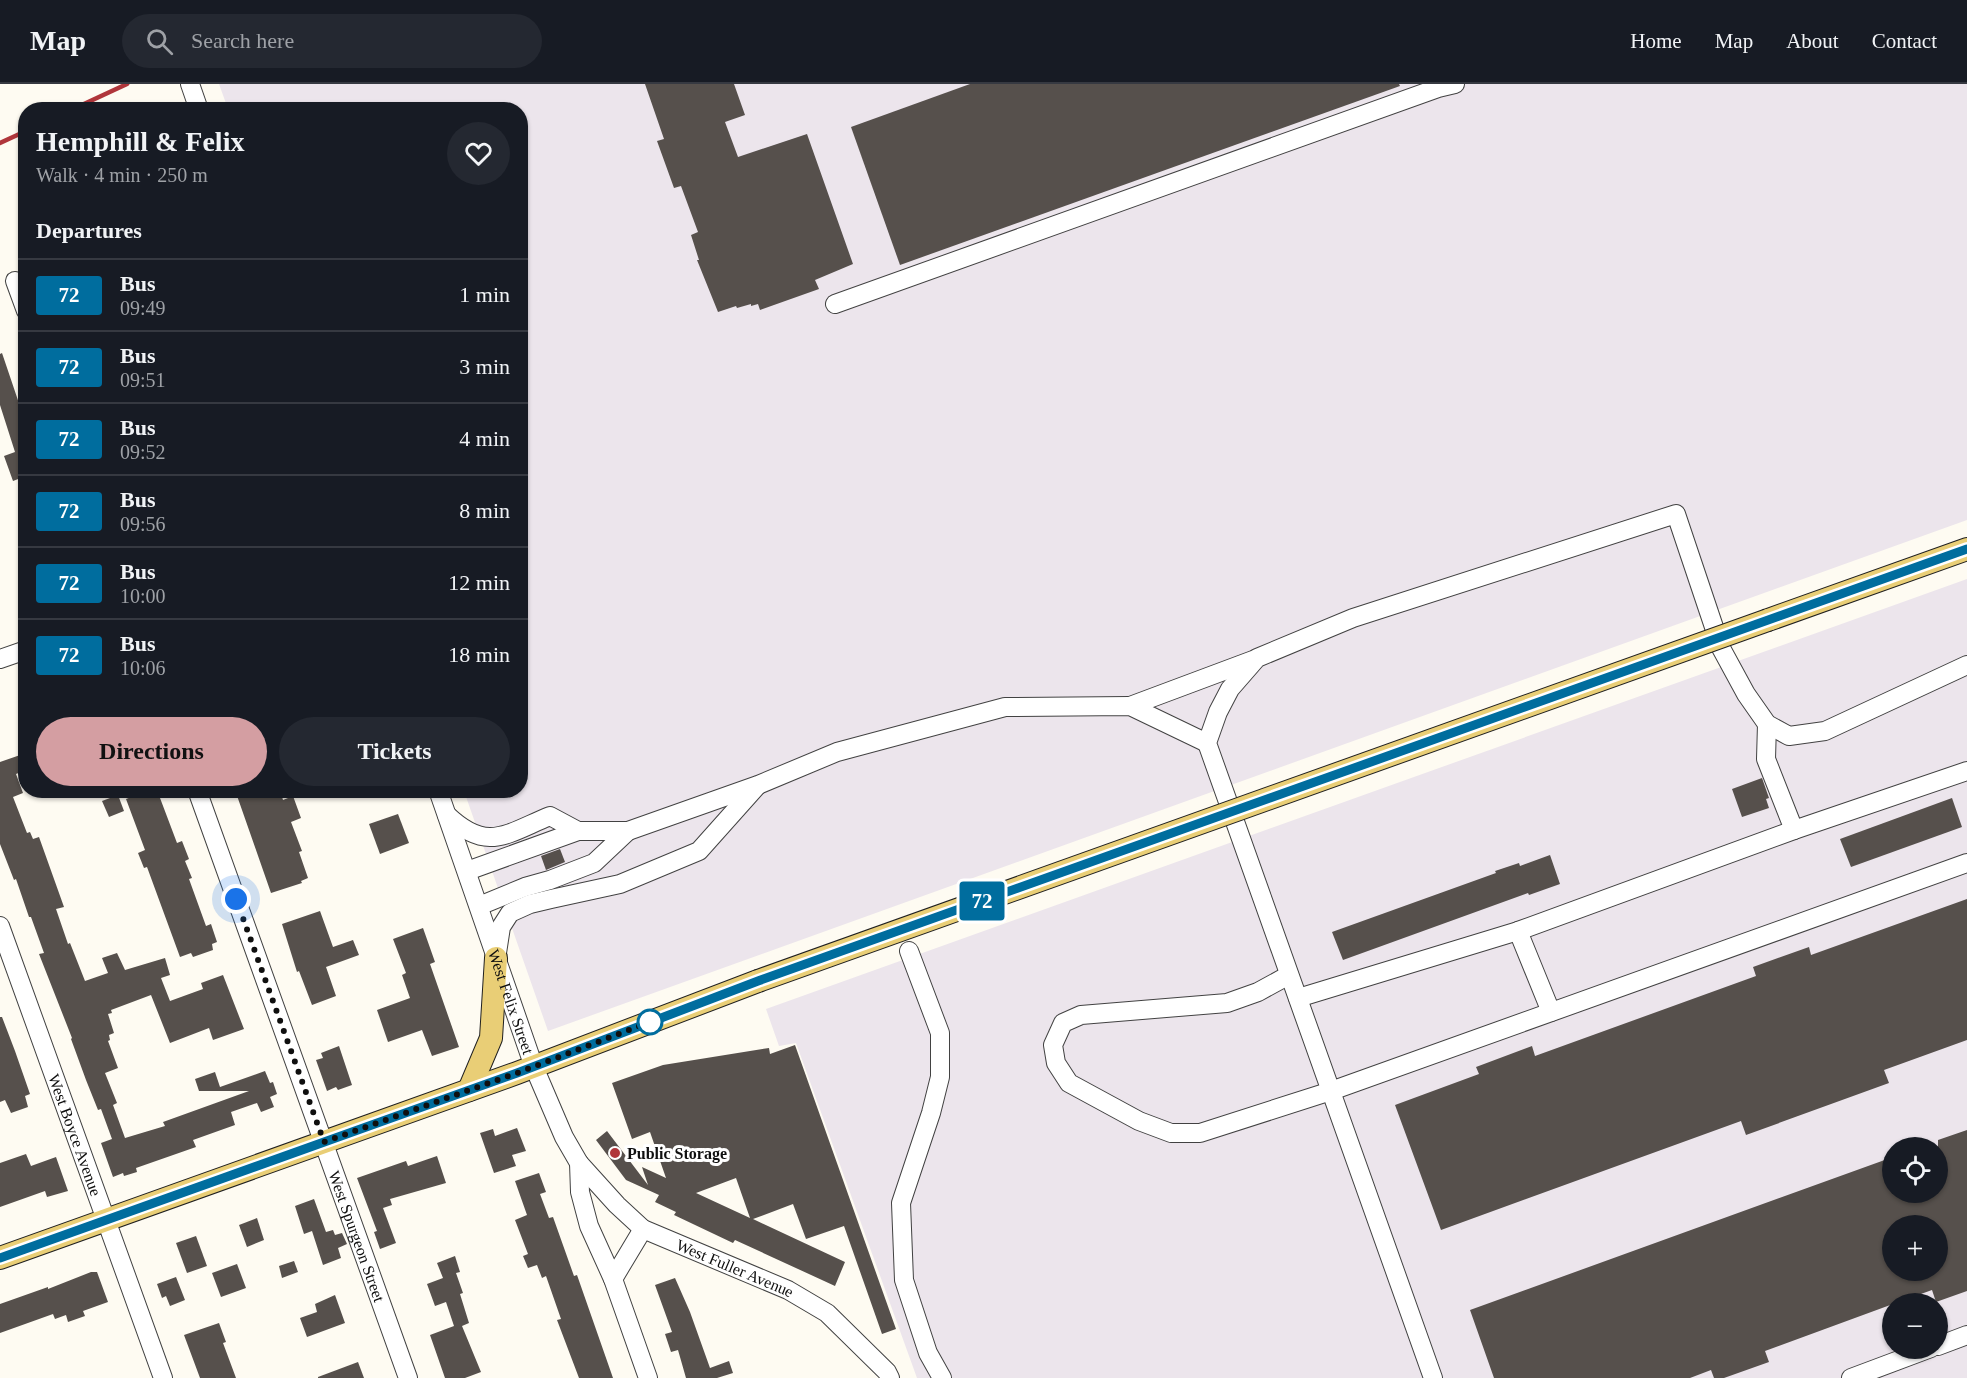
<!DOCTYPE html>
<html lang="en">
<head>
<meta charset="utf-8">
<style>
  :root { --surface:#171b24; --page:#242831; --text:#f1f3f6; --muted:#9ea1a6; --line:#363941; --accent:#d49ea2 }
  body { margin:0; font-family:Georgia,serif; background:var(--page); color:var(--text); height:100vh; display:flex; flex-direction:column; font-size:22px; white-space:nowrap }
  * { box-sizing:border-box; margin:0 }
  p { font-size:20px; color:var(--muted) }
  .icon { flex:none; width:33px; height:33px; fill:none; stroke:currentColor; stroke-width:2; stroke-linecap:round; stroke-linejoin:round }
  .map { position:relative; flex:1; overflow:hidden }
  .sheet { position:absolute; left:18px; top:18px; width:510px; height:696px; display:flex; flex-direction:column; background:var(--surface); border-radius:24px; box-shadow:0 2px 4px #0004 }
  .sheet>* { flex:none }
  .badge { padding:0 12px; border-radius:4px; font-size:21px; line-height:39px }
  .fabs { position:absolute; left:1882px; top:1053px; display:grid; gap:12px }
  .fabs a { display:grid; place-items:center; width:66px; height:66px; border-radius:50%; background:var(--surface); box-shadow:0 2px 4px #0004; font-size:30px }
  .you { position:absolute; width:30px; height:30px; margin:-15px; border:4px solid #fff; border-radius:50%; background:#1a73e8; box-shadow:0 0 0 9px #1a73e833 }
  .map>.badge { position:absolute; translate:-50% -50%; box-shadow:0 0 0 3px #fff }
  h2 { padding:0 18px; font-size:22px; line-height:54px }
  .round { display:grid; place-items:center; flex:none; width:63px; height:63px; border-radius:32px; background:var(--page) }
  .summary { display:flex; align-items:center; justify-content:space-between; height:102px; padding:0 18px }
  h1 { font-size:28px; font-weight:800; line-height:45px }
  .primary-button { display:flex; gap:12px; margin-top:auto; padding:12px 18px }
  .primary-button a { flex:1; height:69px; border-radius:36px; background:var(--accent); color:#111; font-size:24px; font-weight:800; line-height:69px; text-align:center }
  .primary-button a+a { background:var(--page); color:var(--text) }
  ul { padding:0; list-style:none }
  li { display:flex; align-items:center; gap:18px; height:72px; padding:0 18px; border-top:2px solid var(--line) }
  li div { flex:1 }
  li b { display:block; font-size:22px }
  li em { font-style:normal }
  li .badge { min-width:66px; font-weight:700; text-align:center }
  header { display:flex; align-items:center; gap:36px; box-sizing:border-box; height:84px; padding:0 30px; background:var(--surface); border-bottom:2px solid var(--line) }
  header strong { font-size:28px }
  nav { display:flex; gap:33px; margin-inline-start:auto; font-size:21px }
  .search { width:420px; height:54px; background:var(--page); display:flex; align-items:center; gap:15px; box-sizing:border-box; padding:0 21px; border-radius:33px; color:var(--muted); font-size:22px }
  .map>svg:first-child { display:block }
  .industrial { fill:#ece5ec; fill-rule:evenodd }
  .building { fill:#56504c; fill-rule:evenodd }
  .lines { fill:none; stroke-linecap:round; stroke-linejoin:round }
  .minor-casing { stroke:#424242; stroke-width:20 }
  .major-casing { stroke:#202020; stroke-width:24 }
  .minor { stroke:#fff; stroke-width:18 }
  .major { stroke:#e9ce76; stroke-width:22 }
  .rail { stroke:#b0363b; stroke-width:4.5 }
  .major-bridge-casing { stroke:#202020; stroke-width:24; stroke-linecap:butt }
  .major-bridge { stroke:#e9ce76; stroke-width:22 }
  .line-casing { stroke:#fff; stroke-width:14 }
  .line { stroke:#006d9e; stroke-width:9 }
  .walk { stroke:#0f0f0f; stroke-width:6; stroke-dasharray:0 10.8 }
  .stop-dot { fill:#fff; stroke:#006d9e; stroke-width:3 }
  .poi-dot { fill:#b0363b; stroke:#fff; stroke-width:2 }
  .labels { text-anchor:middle; stroke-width:6; stroke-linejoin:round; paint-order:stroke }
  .street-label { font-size:16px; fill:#0f0f0f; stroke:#fff }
  .poi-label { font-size:16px; font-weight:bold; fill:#0f0f0f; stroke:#fff; text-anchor:start }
</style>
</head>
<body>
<header>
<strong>Map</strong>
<div class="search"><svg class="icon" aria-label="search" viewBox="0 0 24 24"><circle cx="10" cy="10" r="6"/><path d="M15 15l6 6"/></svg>Search here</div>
<nav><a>Home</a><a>Map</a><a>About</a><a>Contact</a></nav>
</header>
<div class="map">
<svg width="1967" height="1294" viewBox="0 0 1967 1294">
  <rect width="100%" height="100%" fill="#fefbf2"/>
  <g class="industrial">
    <path d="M219 0H1967V436L548 947 464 707 520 706V26L228 25Z"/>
    <path d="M1967 495V1294H917L796 959 779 962 766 925ZM1893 1064H1938V1108H1893ZM1893 1142H1938V1186H1893ZM1893 1220H1938V1264H1893Z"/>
  </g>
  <g class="building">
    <path d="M645 0H734L745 31 725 38 738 73 807 50 853 180 815 196 819 205 760 226 758 220 751 222V220L737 224 736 222 718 228 697 176H699L691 151 698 148 681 102 674 104 657 57 664 55Z"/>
    <path d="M970 0H1399L1400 2 900 181 851 43Z"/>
    <path d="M2 269 26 340V392L13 397 4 372 15 368 0 321V270Z"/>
    <path d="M26 669V686L16 690 23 709 13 713 27 749 30 748 33 755 39 753 64 823 56 825 68 860 70 859 85 897 108 889 102 874 117 869 125 886 165 874 170 891 161 894 170 917 203 905 201 899 223 891 244 945 213 956 209 944 170 959 151 911 111 926 112 929 108 930 114 949 109 951 110 956 108 957 118 984 105 989 117 1019 113 1021 125 1054 165 1042 163 1038 249 1007H199L195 995 215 988 220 1003 265 987 270 999 273 998 277 1010 270 1013 274 1023 261 1028 257 1019 231 1028 235 1041 193 1056 196 1063 136 1084 137 1088 124 1092 123 1089 113 1093 101 1059 112 1055 101 1025 98 1026 86 996 71 955 72 954 39 870 44 869 31 833H29L16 795 14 796 0 760V678Z"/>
    <path d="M1762 694 1769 714 1766 715 1769 724 1742 733 1732 705Z"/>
    <path d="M150 706H157L177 759 182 757 189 775 185 777 192 794 189 795 206 842 211 840 217 858 212 860 213 866 193 873 191 869 180 873 147 783 144 784 138 769 145 766 126 715Z"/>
    <path d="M235 706H280L283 716 293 712 301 734 291 738 302 767 299 768 308 794 301 797 302 799 271 809Z"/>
    <path d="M118 711 124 727 109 733 102 717Z"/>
    <path d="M1952 714 1962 743 1851 783 1840 755Z"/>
    <path d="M398 730 409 759 380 770 369 740Z"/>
    <path d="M560 765 565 778 546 786 541 772Z"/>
    <path d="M1550 771 1560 800 1529 811 1528 809 1343 876 1332 848 1496 789 1495 787 1519 779 1520 782Z"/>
    <path d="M1967 815V956L1884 986 1889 999 1746 1051 1741 1037 1441 1146 1395 1021 1479 990 1476 983 1532 962 1535 972 1756 892 1753 883 1809 863 1811 871Z"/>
    <path d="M320 827 333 863 353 856 359 871 326 883 336 912 312 921 299 887 297 888 282 840Z"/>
    <path d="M423 844 435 878 430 880 459 963 432 972 422 946 388 958 377 926 410 914 402 891 406 889 393 855Z"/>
    <path d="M0 933H2L15 967 30 1010 25 1012 28 1023 11 1029 5 1016 0 1018Z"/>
    <path d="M795 961 896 1245 882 1250 844 1142 806 1155 793 1120 753 1135 845 1178 835 1202 735 1156 733 1159 674 1131 676 1128 655 1118 659 1111 626 1096 596 1056 607 1047 648 1101 642 1083 666 1094 650 1048 632 1055 612 999 663 981 769 964 770 970ZM736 1094 750 1134 696 1109Z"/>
    <path d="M339 962 352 1001 338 1006 336 1003 327 1007 316 976 323 974 321 969Z"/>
    <path d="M517 1044 526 1067 512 1071 516 1082 494 1089 480 1049 493 1045 495 1052Z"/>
    <path d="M1967 1046V1207L1936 1218 1932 1206 1893 1220 1765 1267 1769 1278 1724 1294H1714L1711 1286 1690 1294H1494L1470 1226 1893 1073V1108H1938V1056ZM1893 1142H1938V1186H1893Z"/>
    <path d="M26 1070 31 1082 56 1073 68 1107 47 1113 45 1107 0 1123V1079Z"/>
    <path d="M437 1072 446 1099 390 1115 392 1121 383 1124 396 1159 380 1165 374 1148 377 1147 357 1094 406 1077 408 1082Z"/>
    <path d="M539 1089 546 1108 540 1110 549 1134 553 1133 574 1192 577 1191 613 1294H579L557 1236 561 1235 546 1192 542 1194 537 1181 528 1184 523 1172 528 1170 515 1136 527 1131 515 1097Z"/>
    <path d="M314 1115 326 1148 333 1146 335 1151 342 1149 347 1160 338 1164 341 1174 323 1181 312 1147 304 1150 295 1122Z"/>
    <path d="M257 1134 264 1156 247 1163 239 1141Z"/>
    <path d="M196 1152 207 1182 187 1189 176 1159Z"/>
    <path d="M455 1172 460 1188 456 1189 463 1209 460 1210 469 1239 462 1242 481 1288 465 1294H445L430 1251 454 1242 446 1218 435 1222 427 1200 443 1194 437 1179Z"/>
    <path d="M294 1177 298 1188 282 1194 279 1182Z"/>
    <path d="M237 1180 246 1204 221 1213 212 1189Z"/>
    <path d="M91 1188H97L108 1218 83 1227 85 1232 68 1238 66 1231 55 1235 53 1230 0 1249V1220L48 1203V1205Z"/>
    <path d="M176 1193 185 1216 170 1222 166 1212 162 1214 157 1200Z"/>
    <path d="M675 1194 690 1228 710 1284 729 1277 733 1289 717 1294H686L678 1266 671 1268 665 1250 672 1248 655 1201Z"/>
    <path d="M335 1211 345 1239 307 1253 300 1234 317 1228 315 1220Z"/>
    <path d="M219 1239 226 1258 223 1259 236 1294H200L184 1251Z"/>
    <path d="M358 1278 364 1294H318V1293Z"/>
  </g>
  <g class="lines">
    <defs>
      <g id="minor">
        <path d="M190 0 199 26"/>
        <path d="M15 197 26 227"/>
        <path d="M835 220 1438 4 1455 0"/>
        <path d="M0 575 26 566"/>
        <path d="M1130 622 1253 576"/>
        <path id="s1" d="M197 706 408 1294"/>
        <path id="s2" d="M438 706 534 983 564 1053 579 1079 580 1108 589 1142 613 1195 648 1294"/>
        <path d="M447 731C487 769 506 750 550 732L578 747"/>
        <path d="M1794 746 1967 687"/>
        <path d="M467 787 578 747H628L758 701 837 668 1005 623 1130 622 1207 659"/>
        <path d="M479 822 525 803 550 796 594 779 628 747"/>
        <path id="s3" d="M0 842 163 1294"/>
        <path d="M1518 847 1551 928"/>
        <path d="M909 867 940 949V993L931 1029 901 1119 904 1196 928 1269 942 1294"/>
        <path d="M497 869 501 843 510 829 530 820 551 815 620 800 699 767 757 702"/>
        <path d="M1289 891 1258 908 1227 919 1081 931 1063 939 1053 961 1056 979 1069 999 1139 1037 1171 1049H1200L1331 1007 1967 779"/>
        <path d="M1298 914 1518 847 1794 746 1766 675 1767 640"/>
        <path id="s4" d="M579 1079 617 1121 643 1145 788 1206 827 1229 887 1288 890 1294"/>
        <path d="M613 1195 643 1145"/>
        <path d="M1938 1262 1967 1251"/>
        <path d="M1433 1294 1207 659 1218 628 1230 605 1257 574 1353 534 1676 430 1721 564 1746 610 1767 640 1789 652 1825 647 1967 581"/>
        <path d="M1851 1294 1931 1264"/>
      </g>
      <g id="major">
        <path d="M1768 536 1967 465"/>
        <path d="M469 1006 491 954 496 874"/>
        <path d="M0 1174 517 989 758 897"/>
      </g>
    </defs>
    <use href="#minor" class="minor-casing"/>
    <use href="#major" class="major-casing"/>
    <use href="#minor" class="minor"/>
    <use href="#major" class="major"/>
    <g class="rail">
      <path d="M71 26 127 0"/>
      <path d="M0 59 26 47"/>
    </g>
    <defs>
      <path id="major-bridge" d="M758 897 1768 536"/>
    </defs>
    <use href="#major-bridge" class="major-bridge-casing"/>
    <use href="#major-bridge" class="major-bridge"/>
  </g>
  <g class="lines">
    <defs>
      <path id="line" d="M0 1174 517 989 758 897 1967 465"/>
    </defs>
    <use href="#line" class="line-casing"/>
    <use href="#line" class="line"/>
    <path class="walk" d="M236 815 324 1058 517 989 650 938"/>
  </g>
  <circle class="stop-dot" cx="650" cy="938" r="12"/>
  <circle class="poi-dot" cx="615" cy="1069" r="6"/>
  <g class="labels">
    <g class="street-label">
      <text dy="6" stroke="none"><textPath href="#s2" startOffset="224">West Felix Street</textPath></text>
      <text dy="6" stroke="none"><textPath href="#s3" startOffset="222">West Boyce Avenue</textPath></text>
      <text dy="6" stroke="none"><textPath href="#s1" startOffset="474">West Spurgeon Street</textPath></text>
      <text dy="6" stroke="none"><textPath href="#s4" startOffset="192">West Fuller Avenue</textPath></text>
    </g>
    <g class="poi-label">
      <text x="627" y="1075">Public Storage</text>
    </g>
  </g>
</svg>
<div class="fabs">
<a><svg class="icon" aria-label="locate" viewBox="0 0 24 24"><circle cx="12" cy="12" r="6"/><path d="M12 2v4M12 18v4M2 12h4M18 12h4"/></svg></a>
<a>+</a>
<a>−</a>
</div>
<div class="you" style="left:236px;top:815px"></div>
<b class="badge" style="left:982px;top:817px;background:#006d9e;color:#fff">72</b>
<section class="sheet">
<div class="summary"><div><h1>Hemphill &amp; Felix</h1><p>Walk · 4 min · 250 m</p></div><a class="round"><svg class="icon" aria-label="heart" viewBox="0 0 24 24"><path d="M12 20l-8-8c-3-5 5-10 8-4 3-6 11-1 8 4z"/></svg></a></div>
<h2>Departures</h2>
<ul>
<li><span class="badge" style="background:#006d9e;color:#fff">72</span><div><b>Bus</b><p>09:49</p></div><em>1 min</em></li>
<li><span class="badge" style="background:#006d9e;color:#fff">72</span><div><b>Bus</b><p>09:51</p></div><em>3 min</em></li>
<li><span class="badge" style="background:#006d9e;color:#fff">72</span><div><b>Bus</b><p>09:52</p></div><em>4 min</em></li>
<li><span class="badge" style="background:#006d9e;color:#fff">72</span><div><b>Bus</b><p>09:56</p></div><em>8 min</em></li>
<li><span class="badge" style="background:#006d9e;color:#fff">72</span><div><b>Bus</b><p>10:00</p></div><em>12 min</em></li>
<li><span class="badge" style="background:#006d9e;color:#fff">72</span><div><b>Bus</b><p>10:06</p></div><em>18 min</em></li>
</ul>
<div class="primary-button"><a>Directions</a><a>Tickets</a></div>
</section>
</div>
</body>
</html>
